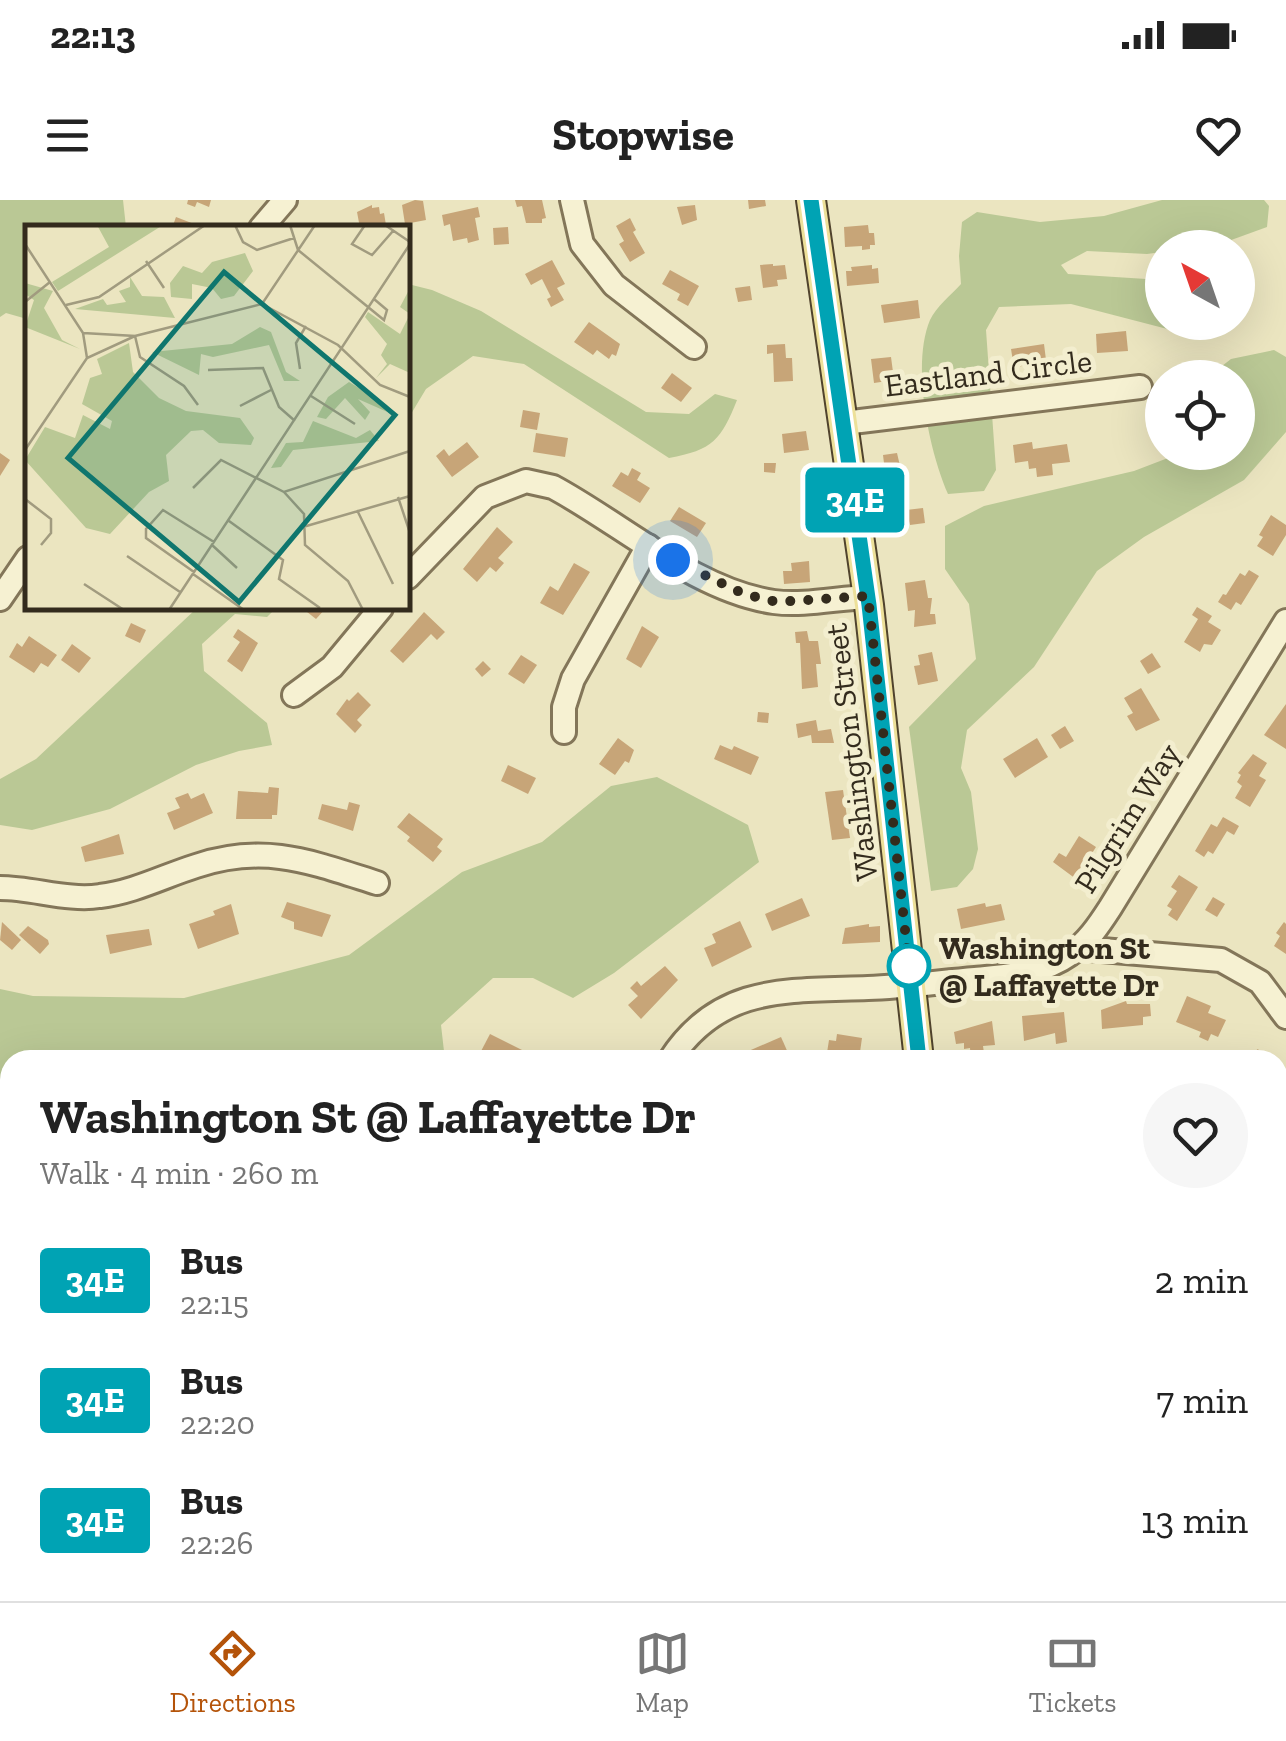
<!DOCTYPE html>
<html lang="en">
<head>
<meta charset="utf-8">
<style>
  :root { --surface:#fff; --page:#f6f6f6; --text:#222; --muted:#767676; --line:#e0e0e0; --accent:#b45309 }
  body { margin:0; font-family:"Zilla Slab",serif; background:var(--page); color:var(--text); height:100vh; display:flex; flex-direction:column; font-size:38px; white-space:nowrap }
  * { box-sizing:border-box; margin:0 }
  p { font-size:32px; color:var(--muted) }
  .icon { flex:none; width:55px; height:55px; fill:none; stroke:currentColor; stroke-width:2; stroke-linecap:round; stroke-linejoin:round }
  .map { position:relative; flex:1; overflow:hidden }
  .sheet { position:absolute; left:0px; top:850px; width:1288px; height:552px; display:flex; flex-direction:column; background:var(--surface); border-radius:30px 30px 0 0; box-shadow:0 10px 40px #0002 }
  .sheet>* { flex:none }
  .badge { padding:0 20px; border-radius:8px; font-size:35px; line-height:65px }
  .needle { width:65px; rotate:320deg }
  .controls { position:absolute; left:1145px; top:30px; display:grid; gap:20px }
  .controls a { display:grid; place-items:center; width:110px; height:110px; border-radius:50%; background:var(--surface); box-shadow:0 10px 40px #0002; font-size:50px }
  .you { position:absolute; width:50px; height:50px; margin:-25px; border:8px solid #fff; border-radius:50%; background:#1a73e8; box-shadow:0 0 0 15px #1a73e833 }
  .map>.badge { position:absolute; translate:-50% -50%; box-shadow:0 0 0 5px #fff }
  .round { display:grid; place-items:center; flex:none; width:105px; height:105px; border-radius:52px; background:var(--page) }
  .head { display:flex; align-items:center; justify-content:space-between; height:170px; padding:0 40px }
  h1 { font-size:48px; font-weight:700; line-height:75px }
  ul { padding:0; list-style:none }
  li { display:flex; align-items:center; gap:30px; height:120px; padding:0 40px }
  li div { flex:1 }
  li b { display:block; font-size:38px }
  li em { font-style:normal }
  li .badge { min-width:110px; font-weight:700; text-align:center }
  .status { display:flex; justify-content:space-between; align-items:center; height:70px; padding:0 50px; background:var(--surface); direction:ltr }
  .status svg { height:28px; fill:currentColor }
  header { display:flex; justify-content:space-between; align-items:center; height:130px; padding:0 40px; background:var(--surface); font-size:45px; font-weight:700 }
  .dock { display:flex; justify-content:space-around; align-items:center; height:140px; border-top:2px solid var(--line); background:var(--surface); font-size:28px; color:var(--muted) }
  .dock a { display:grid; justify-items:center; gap:5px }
  .dock .active { color:var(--accent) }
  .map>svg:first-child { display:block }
  .green { fill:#bac895 }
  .building { fill:#c7a578 }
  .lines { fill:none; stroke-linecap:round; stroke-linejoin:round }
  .minor-casing { stroke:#837659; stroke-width:28 }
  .major-casing { stroke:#50432d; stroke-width:32 }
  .minor { stroke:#f6f1d2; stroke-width:22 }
  .major { stroke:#ede099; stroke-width:28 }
  .line-casing { stroke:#fff; stroke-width:22 }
  .line { stroke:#00a3b4; stroke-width:15 }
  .walk { stroke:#332b1d; stroke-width:10; stroke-dasharray:0 18 }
  .stop-dot { fill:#fff; stroke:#00a3b4; stroke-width:5 }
  .labels { text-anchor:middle; stroke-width:10; stroke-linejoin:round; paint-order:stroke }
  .street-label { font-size:32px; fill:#332b1d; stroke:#f3eecf }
  .stop-label { font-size:32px; font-weight:bold; fill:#332b1d; stroke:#f3eecf; text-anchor:start }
  .inset-road { fill:none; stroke:#a19b7f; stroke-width:2.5 }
  .view { fill:#0f766e; fill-opacity:0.15; stroke:#0f766e; stroke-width:5 }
  .inset-edge { fill:none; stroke:#332b1d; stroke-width:5 }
</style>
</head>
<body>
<div class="status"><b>22:13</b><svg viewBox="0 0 49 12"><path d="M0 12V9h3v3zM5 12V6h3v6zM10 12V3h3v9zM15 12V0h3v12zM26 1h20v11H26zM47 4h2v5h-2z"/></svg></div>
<header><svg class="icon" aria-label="menu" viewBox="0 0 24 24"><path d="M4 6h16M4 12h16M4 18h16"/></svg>Stopwise<svg class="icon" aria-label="heart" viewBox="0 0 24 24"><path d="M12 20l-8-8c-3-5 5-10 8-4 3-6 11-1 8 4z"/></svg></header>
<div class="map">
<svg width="1286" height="1401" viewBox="0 0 1286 1401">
  <rect width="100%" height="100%" fill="#ebe5c0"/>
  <g class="green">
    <path d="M0 0H123L126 27 28 28 27 119 6 113 0 117Z"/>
    <path d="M1162 0H1264L1269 6 1267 27 1223 43 1162 48V52L1147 54 1087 51 1061 65 1068 74 1162 80V122L1185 123 1175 131 1071 104 999 107 986 130 996 270 984 291 948 294C929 251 911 165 930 120 936 107 951 95 961 84L959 56 962 22 977 12 1040 22 1104 16Z"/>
    <path d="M408 84 432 90 481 111 646 212 689 214 715 194 737 200C721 240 713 250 669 258L524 164 473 156 426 189 408 219Z"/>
    <path d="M1274 150 1286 157V232L1244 280 1144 337 1097 371 1034 467 967 530 961 568 971 592 978 649 973 669 957 687 931 691 909 527 976 459 969 404 945 369V326L984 306 1134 271 1181 253 1238 252V178L1216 177 1213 173 1231 159Z"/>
    <path d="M197 408H276L267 417 235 414 202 444 204 471 267 523 272 545 239 551 196 565 110 609 32 630 0 625V579L36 559Z"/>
    <path d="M657 577 748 625 759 662 614 773 573 798 533 778H493L441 825 445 860H10V1082L0 1084V789L33 796 184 798 349 755 462 672 542 642 611 586Z"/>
    <path d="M10 1131V1392L489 1393 486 1401H0V1133Z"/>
  </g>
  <g class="building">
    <path d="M188 0H211L209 7 197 2 195 7 187 4Z"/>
    <path d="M415 0 423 1 426 20 405 24 402 5Z"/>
    <path d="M515 0H542L546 18 542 19V23H526L522 6 517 7Z"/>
    <path d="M748 0H765L766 6 749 9Z"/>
    <path d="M372 5V8L379 7 380 14 384 13 386 25 360 28 357 12Z"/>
    <path d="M695 5 697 20 682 25 677 7Z"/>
    <path d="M478 7 480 17 475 18 479 40 468 43 467 38 453 41 450 24 444 26 442 15Z"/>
    <path d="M176 17 202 27V28H172Z"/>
    <path d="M630 18 636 30 633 32 645 53 630 62 619 44 624 41 616 26Z"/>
    <path d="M868 25 869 33H874L875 45H870V49L862 50V46L845 47 844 27Z"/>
    <path d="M508 27 509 44 494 45 493 28Z"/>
    <path d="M1241 58 1252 102 1238 107V59Z"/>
    <path d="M552 60 565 84 557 88 564 100 551 107 547 99 551 97 542 79 531 85 525 74Z"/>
    <path d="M773 64V66L785 65 787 79 777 80 778 86 763 88 760 65Z"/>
    <path d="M872 65V69L878 68 879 83 847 86 846 71H852L851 67Z"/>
    <path d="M670 70 699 86 688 106 677 100 680 94 662 84Z"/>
    <path d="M750 86 752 100 738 102 735 88Z"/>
    <path d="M918 100 920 118 884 123 881 105Z"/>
    <path d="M589 122 620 144 616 156 612 154 609 159 597 150 593 155 574 142Z"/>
    <path d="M1126 131 1128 151 1097 153 1096 134Z"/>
    <path d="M785 144 786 158H792L793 181 774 182 773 153 767 154V145Z"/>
    <path d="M1044 144 1046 160 1014 168 1011 149Z"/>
    <path d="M891 157 893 172 900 171 901 179 874 183 871 159Z"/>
    <path d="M672 173 692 188 681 202 661 188Z"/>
    <path d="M523 210 540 213 537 230 520 227Z"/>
    <path d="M806 231 809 250 784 253 782 234Z"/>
    <path d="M536 233 568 238 565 257 533 252Z"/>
    <path d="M467 242 479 257 452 277 436 256 444 249 449 256Z"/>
    <path d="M1032 242 1033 249 1067 244 1070 262 1052 264 1053 275 1037 277 1036 268 1029 269 1028 261 1015 263 1013 245Z"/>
    <path d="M0 253 10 260 0 276Z"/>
    <path d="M897 253 906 292 888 294 883 255Z"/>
    <path d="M764 263H776L775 273 764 272Z"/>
    <path d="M632 268 641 273 637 280 650 288 640 303 612 286 621 272 628 276Z"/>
    <path d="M679 307 706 323 697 337 670 321Z"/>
    <path d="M923 308 925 323 910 325 909 321 905 322 906 328 884 331 881 313Z"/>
    <path d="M1271 315 1286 325V335L1273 356 1257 346 1263 337 1259 335Z"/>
    <path d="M497 327 513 342 498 358 504 363 496 372 490 367 477 382 463 369Z"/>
    <path d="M809 361 810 382 784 384 783 371H792L791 363Z"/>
    <path d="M574 363 590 372 563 415 540 403 550 386 558 391Z"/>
    <path d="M1249 370 1259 376 1241 405 1236 402 1231 410 1218 402 1223 394 1226 395 1240 373 1245 376Z"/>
    <path d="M925 380 928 398H932L930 414H935L936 424 914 427 915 410 908 411 905 383Z"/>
    <path d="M1197 407 1212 416 1208 422 1221 430 1212 445 1204 444 1200 452 1184 442 1198 419 1192 415Z"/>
    <path d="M302 408H326L316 419Z"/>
    <path d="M424 412 445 432 437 440 431 434 403 463 390 451Z"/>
    <path d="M131 423 146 430 140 443 125 436Z"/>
    <path d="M642 426 659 437 641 468 626 459Z"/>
    <path d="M238 429 258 443 242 472 227 461 240 442 233 437Z"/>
    <path d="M807 431 809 441H818L821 464H816L818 487 802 489 800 443H796L795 432Z"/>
    <path d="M29 436 57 455 48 467 41 463 34 473 9 457 17 443 22 447Z"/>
    <path d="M72 444 91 458 79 473 61 460Z"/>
    <path d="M932 452 938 481 918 485 914 466 920 465 918 455Z"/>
    <path d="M1152 453 1161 467 1148 474 1140 461Z"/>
    <path d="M521 455 537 465 524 484 508 474Z"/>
    <path d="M483 461 491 469 482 477 475 469Z"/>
    <path d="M1141 488 1160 520 1136 531 1127 516 1133 513 1124 498Z"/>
    <path d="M358 492 371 505 357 520 362 525 355 533 336 514 347 499 349 501Z"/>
    <path d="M1286 504V549L1264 535Z"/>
    <path d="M758 512 769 513 768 523 757 522Z"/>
    <path d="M816 520 818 531 831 529 834 543H812L811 535 798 538 796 524Z"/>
    <path d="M1065 526 1074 541 1060 549 1051 535Z"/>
    <path d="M618 538 634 550 629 563 625 561 615 575 599 564Z"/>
    <path d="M1037 538 1048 557 1015 578 1003 559Z"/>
    <path d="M720 545 732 550 734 546 759 557 751 575 714 559Z"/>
    <path d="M1253 554 1267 563 1259 576 1266 580 1250 607 1235 598 1242 586 1237 582 1241 575 1238 573Z"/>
    <path d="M508 565 536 578 528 594 501 581Z"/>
    <path d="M269 587 279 588 277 615H272V619H236L238 591 268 593Z"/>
    <path d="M843 590 850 638 832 640 825 592Z"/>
    <path d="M188 593 191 599 204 593 213 613 174 630 167 613 180 608 175 598Z"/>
    <path d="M349 602 360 605 353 631 318 619 322 604 347 610Z"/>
    <path d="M409 613 443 639 437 647 442 651 433 662 407 641 410 637 397 627Z"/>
    <path d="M1223 617 1239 626 1234 635 1227 631 1213 654 1208 651 1204 657 1195 651 1211 624 1217 627Z"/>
    <path d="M119 634 124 654 85 662 81 647Z"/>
    <path d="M1079 636 1096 647 1087 661 1089 662 1076 679 1053 662 1059 653 1066 657Z"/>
    <path d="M1179 675 1198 687 1177 721 1168 715 1172 709 1167 706 1177 691 1171 687Z"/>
    <path d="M1213 697 1225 704 1217 717 1205 710Z"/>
    <path d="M802 698 810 716 772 731 765 714Z"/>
    <path d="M287 702 331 715 322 737 294 729V722L281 717Z"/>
    <path d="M985 703 986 707 1001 704 1005 720 961 729 957 709Z"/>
    <path d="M231 704 239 734 198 749 189 724 215 715 213 711Z"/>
    <path d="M740 721 752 747 712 767 704 748 716 743 712 734Z"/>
    <path d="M2 722 21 740 12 750 0 740Z"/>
    <path d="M1284 722 1286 724V754L1274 746 1280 736 1276 733Z"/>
    <path d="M869 724V727L880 726V742L842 744 845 728Z"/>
    <path d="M28 726 48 740 49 744 40 754 19 735Z"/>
    <path d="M149 729 152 745 110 754 106 735Z"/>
    <path d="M665 766 678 780 641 819 628 805 638 796 630 788 637 781 641 786Z"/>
    <path d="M1187 796 1211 806 1208 813 1226 820 1218 837 1211 834 1208 841 1199 837 1201 832 1176 822Z"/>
    <path d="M1126 801 1127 804H1150L1151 816 1143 817V825L1102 829 1101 810Z"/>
    <path d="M1064 812 1067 842 1056 844 1055 833 1024 841 1022 816Z"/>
    <path d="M992 821 995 845 983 846 985 860H971L970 848 964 849V843L956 844 954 832Z"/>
    <path d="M490 834 530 854 527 860H489L479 855Z"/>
    <path d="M837 834 862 838 859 859H826L829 840 836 841Z"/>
    <path d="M781 837 789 855 778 860H747L744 853Z"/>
    <path d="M1258 849 1265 860H1242Z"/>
    <path d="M602 852 624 860H599Z"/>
    <path d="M1286 1094V1116L1278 1117V1095Z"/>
    <path d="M1286 1364V1394L1278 1395V1365Z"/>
    <path d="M239 1392H265L271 1398 246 1401Z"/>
    <path d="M802 1392H847L848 1401H803Z"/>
    <path d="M870 1392H882L883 1401H871Z"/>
    <path d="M919 1392H939L940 1401H920Z"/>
    <rect x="1139" y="1392" width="16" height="9"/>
  </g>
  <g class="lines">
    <defs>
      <g id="minor">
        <path d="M572 0 582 44 614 85 694 147"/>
        <path d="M261 28 285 0"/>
        <path d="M844 223 1140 187"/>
        <path d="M408 377 485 297 526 281 553 287C622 324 696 391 774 402 804 406 838 398 868 397"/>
        <path d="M0 399 28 358"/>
        <path d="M294 495 332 467 381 408"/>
        <path d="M564 532V507L573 479 648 346"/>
        <path d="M0 688C33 688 68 701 100 696 134 692 164 676 196 666 265 643 311 662 377 683"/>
        <path d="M1078 748 1221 760 1260 782 1286 817"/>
        <path d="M670 860C719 784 788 791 868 788 903 787 939 782 975 779 1007 776 1042 774 1070 754 1087 743 1099 725 1110 708L1286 421"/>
        <path d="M1278 1056H1286"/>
        <path d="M216 1392 220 1401"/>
        <path d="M605 1392 606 1401"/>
        <path d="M97 1401 107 1392"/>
      </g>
      <g id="major">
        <path d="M811 0 869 405 919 860"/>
        <path d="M977 1392 978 1401"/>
      </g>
    </defs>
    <use href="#minor" class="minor-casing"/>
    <use href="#major" class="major-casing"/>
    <use href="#minor" class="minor"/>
    <use href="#major" class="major"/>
  </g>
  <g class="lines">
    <defs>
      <path id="line" d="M811 0 869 405 919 860"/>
    </defs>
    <use href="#line" class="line-casing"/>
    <use href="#line" class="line"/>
    <path class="walk" d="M673 360 744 394 777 402 868 396 909 766"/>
  </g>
  <circle class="stop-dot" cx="909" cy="766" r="20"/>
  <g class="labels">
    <g class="street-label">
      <text transform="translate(988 173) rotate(-7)" y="11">Eastland Circle</text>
      <text transform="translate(851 552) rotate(-97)" y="11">Washington Street</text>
      <text transform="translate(1127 618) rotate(-58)" y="11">Pilgrim Way</text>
    </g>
    <g class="stop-label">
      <text x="939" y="759">Washington St<tspan x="939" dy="37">@ Laffayette Dr</tspan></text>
    </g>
  </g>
  <g transform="translate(25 25)">
    <rect width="385" height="385" fill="#ebe5c0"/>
    <path d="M72 0H138L33 66 27 57 84 22ZM220 28 228 46 209 71 196 74 187 63 167 59V74L146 72 145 58 158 41 177 48 187 37ZM105 52 117 71 139 72 150 93 50 84 78 74 82 80 101 77 94 66 105 62ZM0 58 28 66 19 83 37 115 55 124 0 102 9 75 0 69ZM385 63V148L365 139 351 153 362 139 356 130 362 119 340 92 343 87 375 109 385 89 375 82ZM235 102 246 107 261 147 275 156H259L244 120 188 132 176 129 174 150 127 127 207 119ZM104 118 108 147 134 173 161 186 215 193 229 213 226 220 194 218 178 205 166 206 141 230 144 256 124 267 85 309 61 303 0 235 20 202 50 213 58 190 85 204 87 196 57 179 65 153 77 149 72 134ZM324 157 362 180 367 189 333 174 345 187 340 195 320 173 301 194 292 192 303 172ZM288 196 331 213 345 205 354 216 268 225 256 242 246 243 261 218 278 217Z" fill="#bac895"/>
    <path class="inset-road" d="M210 0 218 17 232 25 269 13M265 0 273 25 359 95 362 85 349 74M340 0 327 19 347 30 368 6M360 0 385 17M0 19 58 108 62 133M121 36 139 63M0 77 25 57M237 79 313 120 355 160 385 172M41 80 74 72 180 0M58 108 110 111 115 132 159 161 173 180M275 144 271 118 281 101M183 145 238 143 254 182 270 196M286 171 330 199M215 181 246 165M0 225 62 133 110 111 237 79 290 0M168 263 196 235 259 267 385 226M259 267 279 289 280 320 323 356 338 385M373 272 385 308M0 274 26 294V308L16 320M332 285 368 359M204 296 258 335 254 354 295 383M278 302 385 271M187 320 212 343M102 331 155 367M169 347 121 313V304L138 285 189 317M168 349 219 385M59 359 99 385M144 385 385 19"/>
    <path class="view" d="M199 47 370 190 214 377 43 233Z"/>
    <rect width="385" height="385" class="inset-edge"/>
  </g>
</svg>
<div class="controls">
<a><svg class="needle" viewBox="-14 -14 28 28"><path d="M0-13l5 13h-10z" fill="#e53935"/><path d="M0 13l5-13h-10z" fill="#767676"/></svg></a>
<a><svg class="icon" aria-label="locate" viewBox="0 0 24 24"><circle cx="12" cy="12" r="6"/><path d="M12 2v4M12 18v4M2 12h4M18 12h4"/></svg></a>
</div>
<div class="you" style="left:673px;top:360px"></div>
<b class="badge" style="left:855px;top:300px;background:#00a3b4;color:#fff">34E</b>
<section class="sheet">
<div class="head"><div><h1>Washington St @ Laffayette Dr</h1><p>Walk · 4 min · 260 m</p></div><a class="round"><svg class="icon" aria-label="heart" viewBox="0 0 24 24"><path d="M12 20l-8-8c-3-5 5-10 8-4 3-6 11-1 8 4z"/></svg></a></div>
<ul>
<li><span class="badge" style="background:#00a3b4;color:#fff">34E</span><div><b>Bus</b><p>22:15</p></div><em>2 min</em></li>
<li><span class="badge" style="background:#00a3b4;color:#fff">34E</span><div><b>Bus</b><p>22:20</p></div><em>7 min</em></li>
<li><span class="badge" style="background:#00a3b4;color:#fff">34E</span><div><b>Bus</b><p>22:26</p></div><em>13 min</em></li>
</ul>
</section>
</div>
<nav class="dock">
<a class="active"><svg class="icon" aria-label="directions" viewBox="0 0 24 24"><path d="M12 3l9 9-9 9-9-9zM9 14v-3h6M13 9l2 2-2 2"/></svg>Directions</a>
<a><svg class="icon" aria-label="map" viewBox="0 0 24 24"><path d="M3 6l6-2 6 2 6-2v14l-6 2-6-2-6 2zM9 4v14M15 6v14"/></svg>Map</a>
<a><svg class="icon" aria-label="tickets" viewBox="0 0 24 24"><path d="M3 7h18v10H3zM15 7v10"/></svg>Tickets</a>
</nav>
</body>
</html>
